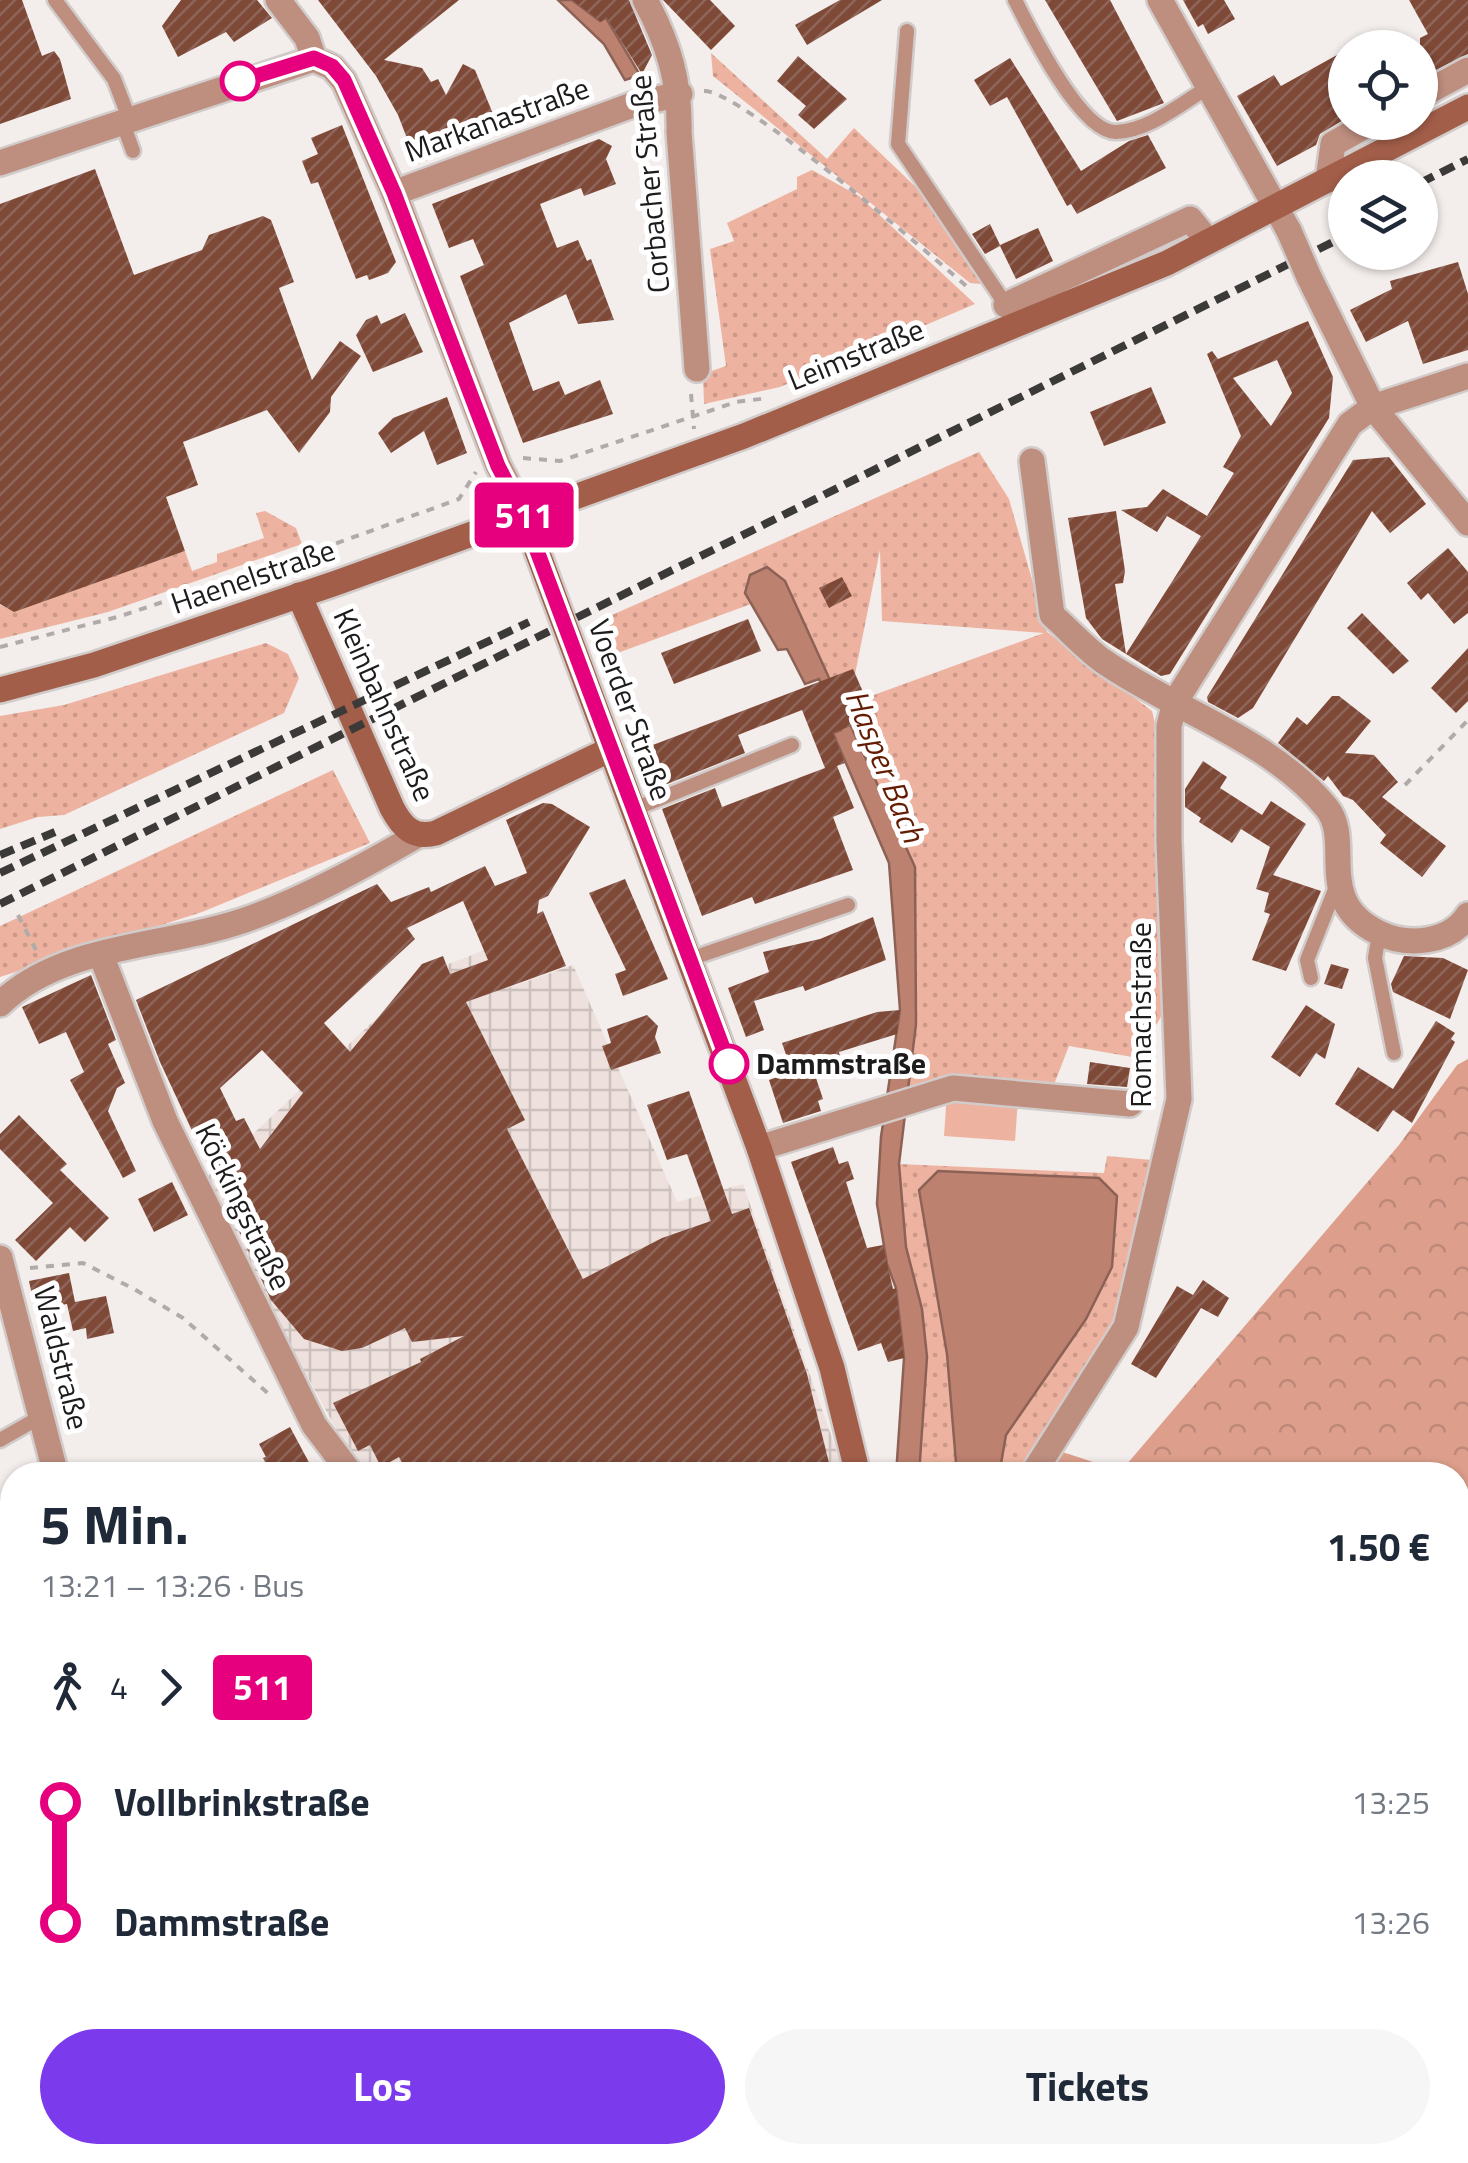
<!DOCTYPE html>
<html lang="de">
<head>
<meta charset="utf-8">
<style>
  :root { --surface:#fff; --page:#f6f6f7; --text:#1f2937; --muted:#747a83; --accent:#7c3aed }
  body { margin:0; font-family:"Titillium Web",sans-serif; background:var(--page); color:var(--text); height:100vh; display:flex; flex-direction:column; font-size:38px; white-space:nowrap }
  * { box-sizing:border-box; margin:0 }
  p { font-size:32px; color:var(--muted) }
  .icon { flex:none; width:55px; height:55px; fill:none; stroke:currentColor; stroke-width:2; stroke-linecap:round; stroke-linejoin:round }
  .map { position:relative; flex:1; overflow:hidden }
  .side { position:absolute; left:0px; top:1462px; width:1470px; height:702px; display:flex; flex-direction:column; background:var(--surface); border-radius:40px 40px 0 0; box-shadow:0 2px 8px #0004 }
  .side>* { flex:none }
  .badge { padding:0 20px; border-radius:8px; font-size:35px; line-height:65px }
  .fabs { position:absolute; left:1328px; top:30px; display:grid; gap:20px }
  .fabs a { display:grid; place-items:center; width:110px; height:110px; border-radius:50%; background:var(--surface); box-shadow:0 2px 8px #0004; font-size:50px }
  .map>.badge { position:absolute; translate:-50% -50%; box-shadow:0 0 0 5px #fff }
  .legs { display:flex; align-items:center; gap:15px; height:110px; padding:0 40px; font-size:32px }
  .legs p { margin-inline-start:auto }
  .overview { display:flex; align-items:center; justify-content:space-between; height:170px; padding:0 40px }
  h1 { font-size:55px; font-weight:700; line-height:75px }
  .action { display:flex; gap:20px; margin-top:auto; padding:20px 40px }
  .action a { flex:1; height:115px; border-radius:60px; background:var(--accent); color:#fff; font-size:40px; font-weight:700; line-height:115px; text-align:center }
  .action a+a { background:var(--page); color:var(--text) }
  ul { padding:0 40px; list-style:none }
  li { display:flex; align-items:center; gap:35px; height:120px; font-size:38px }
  li i { display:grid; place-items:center; width:15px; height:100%; margin:0 12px; background:currentColor }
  li i::after { content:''; width:25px; height:25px; margin:-12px; border:8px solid; border-radius:50%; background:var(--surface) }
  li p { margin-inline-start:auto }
  li:first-child i { background:linear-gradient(#0000 50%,currentColor 0) }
  li:last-child i { background:linear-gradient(currentColor 50%,#0000 0) }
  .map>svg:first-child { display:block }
  .industrial { fill:url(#industrial-grid) }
  .green { fill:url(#green-dots); fill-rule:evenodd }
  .forest { fill:url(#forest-crowns) }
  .pitch { fill:#eeb3a0 }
  .water { fill:#bd816f; stroke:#8d6256; stroke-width:2.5 }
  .building { fill:url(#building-hatch); fill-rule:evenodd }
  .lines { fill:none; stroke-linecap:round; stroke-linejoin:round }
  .lane-casing { stroke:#d1cbca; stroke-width:19 }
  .street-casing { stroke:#d1cbca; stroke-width:30 }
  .secondary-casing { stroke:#d1cbca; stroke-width:30 }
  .path { stroke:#b0abaa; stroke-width:4; stroke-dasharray:8 8; stroke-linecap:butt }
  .lane { stroke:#be8e7f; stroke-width:14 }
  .street { stroke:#be8e7f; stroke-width:25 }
  .secondary { stroke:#a25e49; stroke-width:25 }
  .rail { stroke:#3c3a39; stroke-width:8; stroke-dasharray:15 8; stroke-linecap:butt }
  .street-bridge-casing { stroke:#d1cbca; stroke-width:30; stroke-linecap:butt }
  .street-bridge { stroke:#be8e7f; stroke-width:25 }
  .line-1-casing { stroke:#fff; stroke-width:22 }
  .line-1 { stroke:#e6007e; stroke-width:15 }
  .stop-1-dot { fill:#fff; stroke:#e6007e; stroke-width:5 }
  .labels { text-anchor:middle; stroke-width:10; stroke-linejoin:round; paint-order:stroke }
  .street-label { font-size:30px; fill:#1d1b1b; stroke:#fff }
  .stop-label { font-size:30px; font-weight:bold; fill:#1d1b1b; stroke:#fff; text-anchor:start }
  .water-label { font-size:32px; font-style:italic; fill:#631b01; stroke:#fff }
</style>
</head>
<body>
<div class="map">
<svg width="1468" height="2163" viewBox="0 0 1468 2163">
  <defs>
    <pattern id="industrial-grid" width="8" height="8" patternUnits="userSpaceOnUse" patternTransform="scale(2.5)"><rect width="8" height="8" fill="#eee0dc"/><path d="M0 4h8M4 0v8" fill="none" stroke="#ccc0bc"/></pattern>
    <pattern id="green-dots" width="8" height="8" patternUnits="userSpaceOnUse" patternTransform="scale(2.5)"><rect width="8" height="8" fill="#eeb3a0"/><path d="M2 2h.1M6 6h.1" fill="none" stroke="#cc9989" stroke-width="1.8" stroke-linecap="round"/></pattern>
    <pattern id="forest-crowns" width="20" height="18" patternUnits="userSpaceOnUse" patternTransform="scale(2.5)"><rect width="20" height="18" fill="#dd9f8c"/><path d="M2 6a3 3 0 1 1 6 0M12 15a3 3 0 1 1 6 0" fill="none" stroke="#bd8878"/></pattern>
    <pattern id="building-hatch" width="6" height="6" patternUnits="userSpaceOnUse" patternTransform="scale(2.5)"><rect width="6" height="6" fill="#7f4938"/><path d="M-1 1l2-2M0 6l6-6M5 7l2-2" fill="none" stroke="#8e6659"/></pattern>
  </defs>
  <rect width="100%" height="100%" fill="#f3edeb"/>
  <g class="industrial">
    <path d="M488 949 508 988 573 965 677 1202 743 1184 845 1475H368L358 1469 224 1224 207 1177 425 973Z"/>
    <path d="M954 2152 1158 2153 1161 2163H953Z"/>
  </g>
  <g class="green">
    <path d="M711 53 827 159 854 128 919 190 981 284 970 283 713 76Z"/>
    <path d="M812 170 859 196 975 304 780 387 704 404 703 374 726 366 710 249 734 241 727 223 797 189V177Z"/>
    <path d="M979 452 1009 499 1047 632 1152 711 1157 732 1169 1002 1138 1058 1069 1046 1053 1087 908 1097 916 1023 915 867 785 581 745 593 751 604 604 658 594 623ZM880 550 882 621 1044 633 849 704Z"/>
    <path d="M265 511 296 528 302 544 108 612 0 639V605L14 611 185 551 192 571 217 562V554L264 538 256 513Z"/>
    <path d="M266 643 288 654 299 678 284 713 64 815 38 817 0 829V716L64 705Z"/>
    <path d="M333 770 370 843 202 912 0 977V926Z"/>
    <path d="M1107 1156 1152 1160 1122 1321 1032 1475H919L927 1357 922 1309 906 1247 899 1164 1104 1173Z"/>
    <path d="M1468 1991V2135L1458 2141V2003Z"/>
  </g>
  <g class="forest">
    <path d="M1468 1059V1574L1458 1579V1475H1045L1053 1449 1121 1471 1399 1145 1457 1065Z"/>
    <path d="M12 1714V2152H703L705 2163H0V1720Z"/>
    <path d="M1458 1837 1468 1858V1988L1458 2001Z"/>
    <path d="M1325 2153V2152L1412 2153 1411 2163H1328Z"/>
  </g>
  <path class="pitch" d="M947 1093 1018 1099 1015 1141 944 1136Z"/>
  <g class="water">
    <path d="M558 0H572L600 21 606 18 640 75 625 80 604 44Z"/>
    <path d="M767 567 785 581 915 867 916 1024 899 1164 906 1247 922 1309 927 1357 919 1475H896L904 1358 896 1288 887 1264 877 1204 881 1137 900 1010 889 863 833 733 841 730 819 679 805 684 787 649 778 650 745 593 750 575Z"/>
    <path d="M938 1171 1099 1178 1117 1196 1112 1267 1086 1319 1006 1435 999 1475H957L947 1354 919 1190Z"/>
  </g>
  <g class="building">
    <path d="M0 0H22L42 56 54 51 60 59 71 99 0 124Z"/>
    <path d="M181 0H257L272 18 234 42 226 32 178 57 162 26Z"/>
    <path d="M318 0H459L384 60 422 68 431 82 438 79 446 95 463 64 475 70 500 131 417 164 398 115 376 76Z"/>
    <path d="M572 0H629L652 55 642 74 606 17 601 22Z"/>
    <path d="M663 0H710L735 26 711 50Z"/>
    <path d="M840 0H882L807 45 795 25Z"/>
    <path d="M1045 0H1110L1164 103 1117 121Z"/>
    <path d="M1183 0H1224L1235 19 1208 34 1203 24 1198 27Z"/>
    <path d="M1409 0H1468V54L1420 78V38L1428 34Z"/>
    <path d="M1337 55 1345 70V119L1320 134 1316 145 1277 166 1237 96 1274 75 1281 86Z"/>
    <path d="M798 56 847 99 814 129 798 115 806 106 777 81Z"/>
    <path d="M1010 58 1081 171 1129 141 1148 135 1166 168 1077 214 1071 204 1067 206 1007 97 990 106 974 80Z"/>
    <path d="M342 125 396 262 388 273 369 280 367 275 356 279 318 182 311 184 302 161 318 154 311 138Z"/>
    <path d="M599 139 612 146 606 159 616 184 584 196 581 188 540 204 557 248 578 240 587 261 591 259 614 320 578 324 566 294 509 323 533 391 559 381 565 395 600 380 613 414 523 443 460 276 484 265 473 239 449 248 432 204Z"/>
    <path d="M95 169 134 275 202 250 209 235 263 216 271 220 294 282 279 288 312 380 340 341 361 356 331 397 330 412 299 453 267 410 183 442 198 485 166 497 185 551 14 612 0 604V204Z"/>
    <path d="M990 224 1000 245 1038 228 1053 261 1016 279 1000 246 985 254 972 234Z"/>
    <path d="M1458 262 1468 294V350L1423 364 1408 321 1366 342 1350 310 1392 289 1390 281Z"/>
    <path d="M405 313 423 352 373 372 356 335 366 320 377 315 381 324Z"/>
    <path d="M1308 321 1333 377 1329 418 1170 674 1161 676 1126 654 1201 536 1167 516 1157 532 1121 510 1147 507 1163 489 1207 516 1234 473 1223 467 1241 436 1207 354 1212 351 1218 359ZM1277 360 1292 393 1271 426 1233 378Z"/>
    <path d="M1151 387 1166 423 1104 446 1090 412Z"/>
    <path d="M447 397 467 453 437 465 424 431 391 453 378 433 393 418Z"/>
    <path d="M1389 457 1426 504 1390 533 1372 511 1253 708 1238 718 1208 702 1207 697 1353 460Z"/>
    <path d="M1116 511 1125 571 1123 583 1115 584 1126 654 1102 639 1086 618 1068 518Z"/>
    <path d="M1448 548 1468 572V613L1454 624 1428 593 1421 600 1407 583Z"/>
    <path d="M842 577 852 596 829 608 819 588Z"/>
    <path d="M1362 613 1409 661 1393 674 1347 628Z"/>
    <path d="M748 619 761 651 674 684 661 653Z"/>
    <path d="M1468 648V701L1456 713 1431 688Z"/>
    <path d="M853 669 874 717 833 733 845 763 837 766 854 808 833 817 853 870 755 904 752 897 702 916 662 809 715 788 722 807 825 768 802 710 738 735 745 753 652 790 637 751Z"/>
    <path d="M1332 696H1339L1371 721 1345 753 1374 755 1398 782 1382 797 1446 846 1422 877 1380 843 1386 835 1353 800 1343 796 1328 776 1324 781 1278 743 1297 717 1307 725Z"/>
    <path d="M1203 761 1227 777 1220 788 1262 815 1271 801 1306 824 1273 875 1321 891 1286 971 1252 960 1270 914 1264 912 1269 893 1256 889 1270 847 1241 829 1232 843 1199 822 1201 818 1185 807V789Z"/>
    <path d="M543 803 552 804 590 827 548 896 539 900 537 914 543 911 566 966 466 1002 525 1120 507 1129 583 1279 662 1238 711 1221 687 1154 667 1160 647 1105 689 1091 732 1214 749 1208 807 1374 832 1475H408L399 1457 381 1467 370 1445 358 1451 333 1403 421 1362 420 1359 464 1336 412 1342 405 1328 362 1348 342 1351 304 1339 271 1300 160 1062 136 1000 377 884 391 902 429 887 431 892 485 866 495 886 527 873 506 820ZM463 901 488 960 450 974 443 956 422 964 350 1052 324 1023 415 939 407 928ZM262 1050 303 1093 260 1149 244 1118 236 1121 220 1088Z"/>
    <path d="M625 879 668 979 623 996 615 974 626 970 589 893Z"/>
    <path d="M873 917 886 960 805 991 803 986 754 1001 764 1030 746 1037 728 988 769 972 763 952 820 939Z"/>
    <path d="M1404 956 1443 958 1468 970 1450 1019 1393 992 1391 984Z"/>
    <path d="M1331 964 1349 969 1342 989 1324 984Z"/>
    <path d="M91 975 116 1040 108 1044 125 1083 117 1088 108 1111 136 1171 123 1178 70 1080 84 1072 66 1032 39 1044 22 1007Z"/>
    <path d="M1306 1005 1335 1024 1325 1059 1316 1053 1300 1077 1271 1057Z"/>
    <path d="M900 1010 897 1034 839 1052 841 1061 813 1069 823 1099 818 1101 821 1111 783 1123 769 1080 792 1072 782 1043 877 1012Z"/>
    <path d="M647 1015 658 1026 655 1037 661 1053 611 1070 602 1046 611 1043 607 1029Z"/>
    <path d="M1436 1021 1455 1033 1451 1039 1455 1042 1412 1123 1393 1110 1378 1132 1335 1104 1358 1067 1393 1089Z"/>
    <path d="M1090 1062 1130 1068 1127 1087 1087 1084Z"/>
    <path d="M19 1115 67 1164 60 1170 109 1218 85 1242 70 1227 36 1261 15 1240 53 1203 0 1149V1134Z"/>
    <path d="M833 1147 839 1164 848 1161 854 1179 846 1182 867 1248 883 1245 893 1289 896 1288 904 1358 888 1362 881 1343 858 1351 791 1162Z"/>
    <path d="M172 1182 188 1215 154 1232 138 1199Z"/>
    <path d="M69 1273 75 1302 106 1296 114 1333 87 1339 86 1328 73 1331 67 1304 35 1310 29 1281Z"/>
    <path d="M1203 1280 1229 1298 1218 1317 1201 1308 1156 1378 1131 1364 1177 1286 1193 1295Z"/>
    <path d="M290 1427 305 1455 316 1475H272L263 1458 266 1457 259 1444Z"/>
  </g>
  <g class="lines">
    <defs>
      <g id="lane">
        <path d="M55 0 114 79 129 118"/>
        <path d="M1015 0C1030 30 1081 133 1116 132 1148 131 1181 104 1207 88"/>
        <path d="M907 31 898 144 1010 311"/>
        <path d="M122 121 133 151"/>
        <path d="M632 810 792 745"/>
        <path d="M1379 933 1375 958 1394 1053"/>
        <path d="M687 960 848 905"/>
        <path d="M1311 978 1307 960 1336 887"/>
        <path d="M0 1440 42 1416"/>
        <path d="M0 1714 12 1707"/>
      </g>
      <g id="street">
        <path d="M278 0 307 38 314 59 332 67 344 81 394 193 498 465 524 516"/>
        <path d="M645 0C669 44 680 82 679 132L697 369"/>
        <path d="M1160 0 1289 231"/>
        <path d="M1420 96 1468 70"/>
        <path d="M0 163 314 59"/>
        <path d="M1328 180 1333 144 1372 122"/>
        <path d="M394 193 635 104 680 94"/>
        <path d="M1309 277 1373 407 1468 523"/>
        <path d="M1006 305 1190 219 1208 241"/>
        <path d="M1032 461 1052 615C1069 630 1085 648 1103 661 1175 711 1269 738 1326 807 1355 841 1312 901 1379 933 1408 947 1450 943 1468 915"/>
        <path d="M101 955 165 1121 314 1425 352 1475"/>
        <path d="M0 1004C63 943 165 948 245 920 305 899 362 867 418 835"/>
        <path d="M759 1148 953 1088 1130 1104"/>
        <path d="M0 1258 56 1475"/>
        <path d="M1032 1475 1126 1327 1179 1099 1169 841V726L1175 702 1350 424 1373 407 1468 376"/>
      </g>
      <g id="secondary">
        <path d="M524 516 759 1148 832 1368 858 1475"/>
        <path d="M299 595 392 808C402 827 413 839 436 833L609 750"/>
        <path d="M0 690 94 665 336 583 744 436 1167 263 1468 107"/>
        <path d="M947 2163 948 2152"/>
      </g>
    </defs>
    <use href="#lane" class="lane-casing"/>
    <use href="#street" class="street-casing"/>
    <use href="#secondary" class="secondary-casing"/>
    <g class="path">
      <path d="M704 91C739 89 934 258 971 290"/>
      <path d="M691 394 694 429"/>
      <path d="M523 458 560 461 736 402 768 398"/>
      <path d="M0 647 121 616 329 546 459 499 476 472"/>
      <path d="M1405 785 1468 720"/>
      <path d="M18 915 36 950"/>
      <path d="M1138 1080 1151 1058"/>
      <path d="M30 1268 83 1263 134 1289 183 1318 271 1396"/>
      <path d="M0 1742 10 1730"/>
      <path d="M0 1923H12"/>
      <path d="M1458 1976 1468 1965"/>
      <path d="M0 2063 12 2051"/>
      <path d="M1384 2163 1385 2152"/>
    </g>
    <use href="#lane" class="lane"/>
    <use href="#street" class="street"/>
    <use href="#secondary" class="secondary"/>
    <g class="rail">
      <path d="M1420 183 1468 159"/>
      <path d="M0 855 55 832"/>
      <path d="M0 873 529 622"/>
      <path d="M0 904 1345 236"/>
    </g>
    <defs>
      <path id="street-bridge" d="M1289 231 1309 277"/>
    </defs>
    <use href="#street-bridge" class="street-bridge-casing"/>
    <use href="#street-bridge" class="street-bridge"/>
  </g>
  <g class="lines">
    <defs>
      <path id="line-1" d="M240 81 314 58 332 66 344 80 394 193 498 466 524 516 729 1064"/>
    </defs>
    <use href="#line-1" class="line-1-casing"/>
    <use href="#line-1" class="line-1"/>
  </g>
  <g class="stop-1-dot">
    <circle cx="240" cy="81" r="18"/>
    <circle cx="729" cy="1064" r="18"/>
  </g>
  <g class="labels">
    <g class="street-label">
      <text transform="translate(497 120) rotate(-20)" y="10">Markanastraße</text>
      <text transform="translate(650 184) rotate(-95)" y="10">Corbacher Straße</text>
      <text transform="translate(856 355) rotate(-22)" y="10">Leimstraße</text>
      <text transform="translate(253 577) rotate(-19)" y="10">Haenelstraße</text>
      <text transform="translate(384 705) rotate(66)" y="10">Kleinbahnstraße</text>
      <text transform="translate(630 710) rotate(70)" y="10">Voerder Straße</text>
      <text transform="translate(1141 1015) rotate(-90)" y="10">Romachstraße</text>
      <text transform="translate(243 1207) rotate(64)" y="10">Köckingstraße</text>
      <text transform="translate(61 1358) rotate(76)" y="10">Waldstraße</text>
    </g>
    <g class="stop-label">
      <text x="756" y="1074">Dammstraße</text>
    </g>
    <g class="water-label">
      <text transform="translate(885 766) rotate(68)" y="11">Hasper Bach</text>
    </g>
  </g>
</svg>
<div class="fabs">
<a><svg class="icon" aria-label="locate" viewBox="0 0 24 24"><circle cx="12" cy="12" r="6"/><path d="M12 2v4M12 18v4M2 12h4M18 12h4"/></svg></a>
<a><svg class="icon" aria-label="layers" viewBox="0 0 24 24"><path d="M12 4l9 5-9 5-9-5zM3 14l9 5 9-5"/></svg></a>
</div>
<b class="badge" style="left:524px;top:515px;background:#e6007e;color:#fff">511</b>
<section class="side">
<div class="overview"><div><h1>5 Min.</h1><p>13:21 – 13:26 · Bus</p></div><b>1.50 €</b></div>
<div class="legs"><svg class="icon" aria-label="walk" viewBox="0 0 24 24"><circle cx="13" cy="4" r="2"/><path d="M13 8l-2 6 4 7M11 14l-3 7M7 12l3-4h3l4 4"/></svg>4<svg class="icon" aria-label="forward" viewBox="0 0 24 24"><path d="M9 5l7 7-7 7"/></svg><b class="badge" style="background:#e6007e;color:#fff">511</b></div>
<ul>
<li><i style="color:#e6007e"></i><b>Vollbrinkstraße</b><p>13:25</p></li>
<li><i style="color:#e6007e"></i><b>Dammstraße</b><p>13:26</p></li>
</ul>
<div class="action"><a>Los</a><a>Tickets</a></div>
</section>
</div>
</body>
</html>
